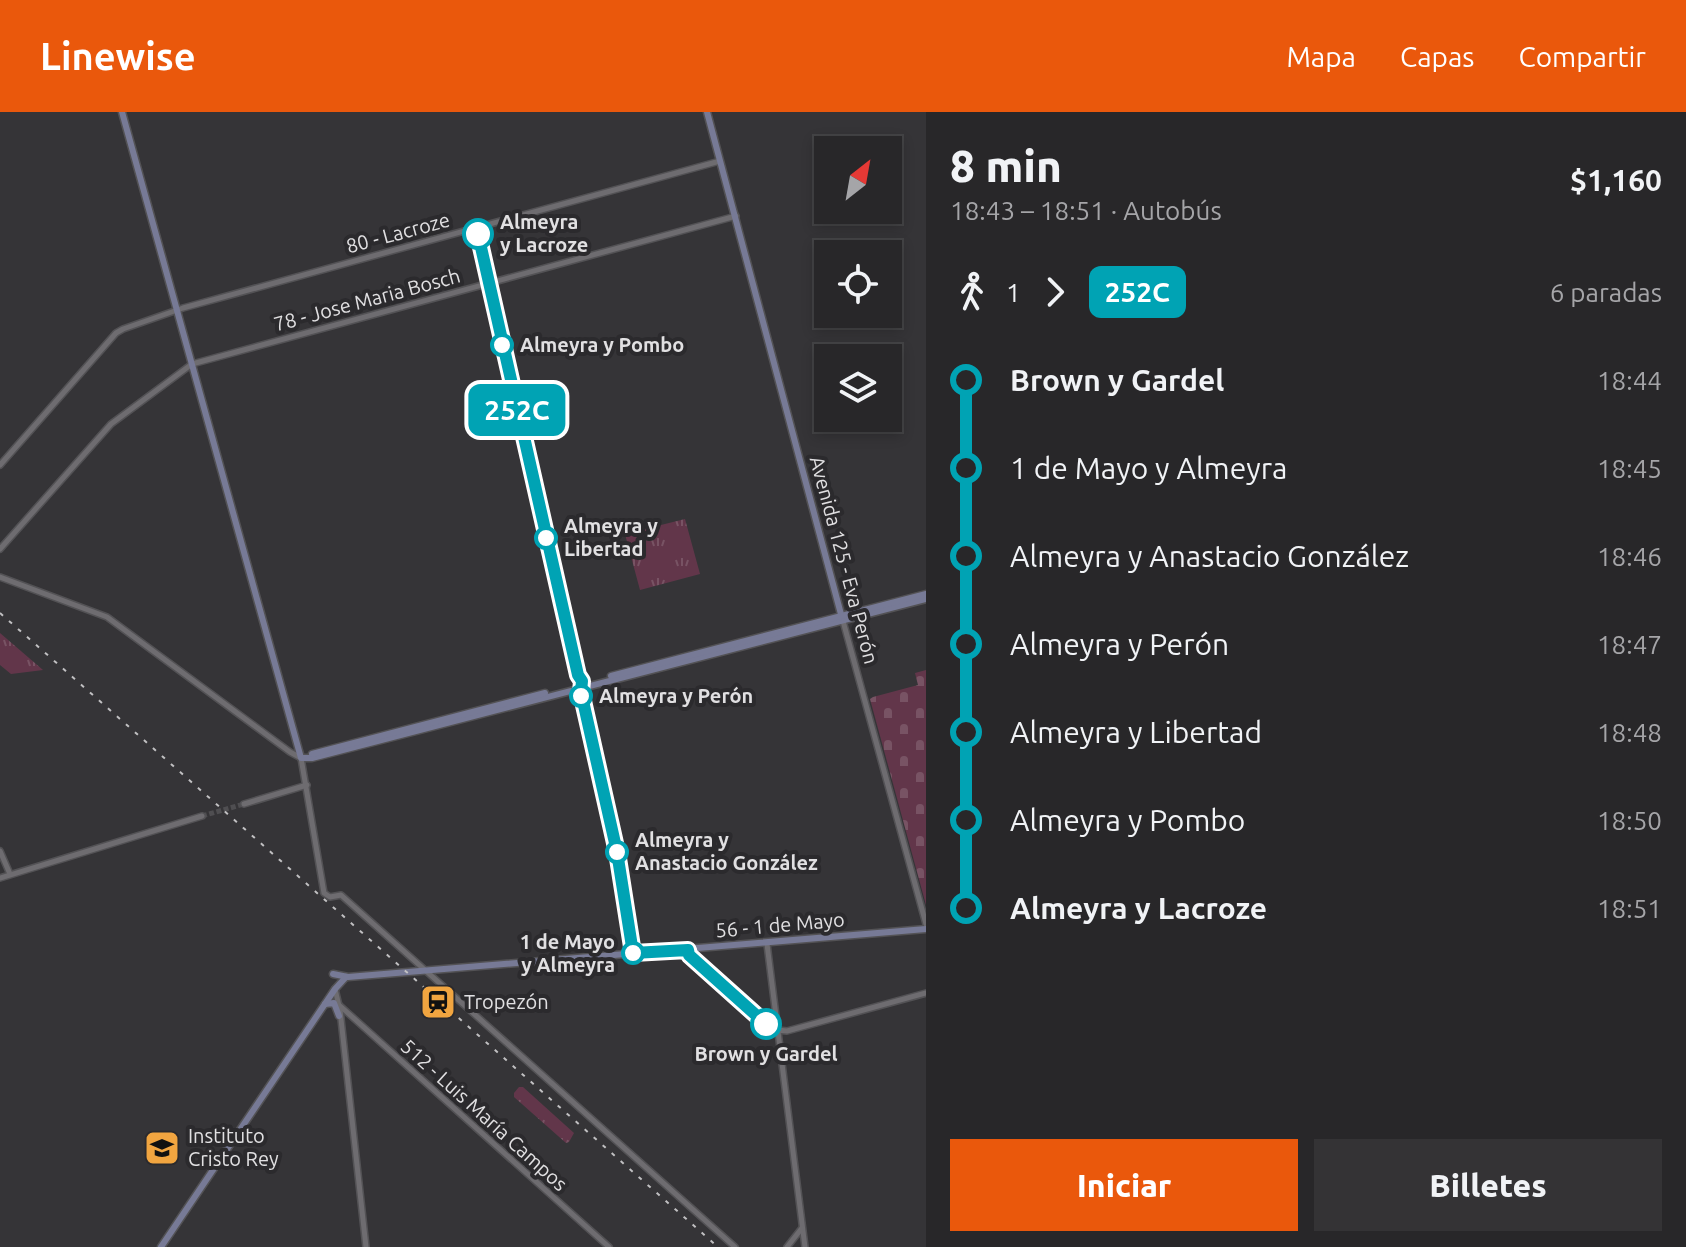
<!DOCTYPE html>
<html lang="es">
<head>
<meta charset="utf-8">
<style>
  :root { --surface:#282729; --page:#343335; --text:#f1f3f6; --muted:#a5a5a8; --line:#444446; --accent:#ea580c }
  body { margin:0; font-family:Ubuntu,sans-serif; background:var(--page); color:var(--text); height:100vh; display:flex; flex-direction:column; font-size:30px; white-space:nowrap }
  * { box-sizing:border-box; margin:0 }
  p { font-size:26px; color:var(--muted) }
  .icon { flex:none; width:44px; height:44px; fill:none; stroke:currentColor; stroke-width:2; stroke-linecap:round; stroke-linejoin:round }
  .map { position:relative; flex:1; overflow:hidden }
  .drawer { display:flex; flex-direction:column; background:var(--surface); width:760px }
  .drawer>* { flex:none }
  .badge { padding:0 16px; border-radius:12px; font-size:28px; line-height:52px }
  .needle { width:52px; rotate:31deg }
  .controls { position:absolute; left:814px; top:24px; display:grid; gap:16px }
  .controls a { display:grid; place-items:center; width:88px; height:88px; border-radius:0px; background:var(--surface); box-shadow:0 4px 12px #0003,0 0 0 2px var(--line); font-size:40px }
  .map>.badge { position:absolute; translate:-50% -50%; box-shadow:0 0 0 4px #fff }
  .legs { display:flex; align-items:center; gap:12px; height:88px; padding:0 24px; font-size:26px }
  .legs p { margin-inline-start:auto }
  .headline { display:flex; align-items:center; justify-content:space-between; height:136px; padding:0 24px }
  h1 { font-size:44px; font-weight:800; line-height:60px }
  .cta { display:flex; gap:16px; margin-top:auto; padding:16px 24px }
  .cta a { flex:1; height:92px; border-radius:0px; background:var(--accent); color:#fff; font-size:32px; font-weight:800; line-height:92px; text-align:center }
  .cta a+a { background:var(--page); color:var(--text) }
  ul { padding:0 24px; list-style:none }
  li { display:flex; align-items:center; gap:28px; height:88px; font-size:30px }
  li i { display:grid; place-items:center; width:12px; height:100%; margin:0 10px; background:currentColor }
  li i::after { content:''; width:20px; height:20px; margin:-10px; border:6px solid; border-radius:50%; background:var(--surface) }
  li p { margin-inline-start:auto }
  li:first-child i { background:linear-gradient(#0000 50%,currentColor 0) }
  li:last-child i { background:linear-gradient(currentColor 50%,#0000 0) }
  header { display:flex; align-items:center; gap:48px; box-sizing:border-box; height:112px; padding:0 40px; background:var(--accent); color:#fff }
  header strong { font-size:38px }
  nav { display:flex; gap:44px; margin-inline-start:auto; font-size:28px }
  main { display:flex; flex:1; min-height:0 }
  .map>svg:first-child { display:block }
  .cemetery { fill:url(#cemetery-stones) }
  .park { fill:url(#park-tufts) }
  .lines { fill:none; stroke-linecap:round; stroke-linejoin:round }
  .tertiary-tunnel { stroke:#4f4e51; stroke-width:5; stroke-dasharray:5 2.5; stroke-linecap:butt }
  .tertiary-casing { stroke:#535255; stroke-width:8 }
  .secondary-casing { stroke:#535255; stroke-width:9 }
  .tertiary { stroke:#6e6c70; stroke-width:5 }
  .secondary { stroke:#777a96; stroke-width:6 }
  .rail { stroke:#c1c0c2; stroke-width:2; stroke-dasharray:4 8; stroke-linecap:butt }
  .line-1-casing { stroke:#fff; stroke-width:18 }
  .line-1 { stroke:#00a3b4; stroke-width:12 }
  .stop-1-dot { fill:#fff; stroke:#00a3b4; stroke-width:4 }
  .labels { text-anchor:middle; stroke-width:8; stroke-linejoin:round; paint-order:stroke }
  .stop-label { font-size:20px; font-weight:bold; fill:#e1e0e2; stroke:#2b2a2d; text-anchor:start }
  .street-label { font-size:20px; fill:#e1e0e2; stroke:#2b2a2d }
  .poi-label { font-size:20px; fill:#e1e0e2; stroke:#2b2a2d; text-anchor:start }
</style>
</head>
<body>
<header>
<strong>Linewise</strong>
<nav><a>Mapa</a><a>Capas</a><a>Compartir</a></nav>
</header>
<main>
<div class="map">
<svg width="926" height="1135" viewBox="0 0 926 1135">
  <defs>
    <pattern id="cemetery-stones" width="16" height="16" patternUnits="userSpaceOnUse" patternTransform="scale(2)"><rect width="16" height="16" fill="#62364a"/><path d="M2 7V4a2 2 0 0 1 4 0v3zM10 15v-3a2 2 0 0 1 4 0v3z" fill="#785364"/></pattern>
    <pattern id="park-tufts" width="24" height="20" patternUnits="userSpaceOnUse" patternTransform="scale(2)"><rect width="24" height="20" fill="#62364a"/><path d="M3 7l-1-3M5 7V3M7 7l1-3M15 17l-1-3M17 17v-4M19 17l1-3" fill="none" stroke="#785364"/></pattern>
  </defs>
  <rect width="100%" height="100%" fill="#353437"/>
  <path class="cemetery" d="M926 558V793L870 587 873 585 918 573 915 561Z"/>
  <g class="park">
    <path d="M685 407 700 462 640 478 625 422Z"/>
    <path d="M0 521 43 558 11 562 0 553Z"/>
    <path d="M519 975H523L574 1021 569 1030 566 1031 514 985V981Z"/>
  </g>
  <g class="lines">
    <path class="tertiary-tunnel" d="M202 704 244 692"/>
    <defs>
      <g id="tertiary">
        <path d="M0 353 116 221 123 217 183 196 720 49"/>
        <path d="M0 437 111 312 192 252 736 104"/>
        <path d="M0 465 107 505 290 640 301 646 324 781 330 785 341 783 735 1135"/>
        <path d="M843 509 926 812"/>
        <path d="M244 692 307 673"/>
        <path d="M0 739 10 762"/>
        <path d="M0 766 202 704"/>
        <path d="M767 832 805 1135"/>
        <path d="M335 877 340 898 366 1135"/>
        <path d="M339 893 609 1135"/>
        <path d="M777 918 787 919 926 881"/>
        <path d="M787 1135 802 1116"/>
      </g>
      <g id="secondary">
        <path d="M122 0 301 646H312L926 487"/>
        <path d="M707 0 842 506"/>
        <path d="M611 564 926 482"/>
        <path d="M312 642 545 581"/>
        <path d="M333 862 348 865 926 817"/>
        <path d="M325 892 334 891 339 904"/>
        <path d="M161 1135 335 877 346 865"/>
      </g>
    </defs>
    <use href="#tertiary" class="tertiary-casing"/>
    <use href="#secondary" class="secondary-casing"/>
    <use href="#tertiary" class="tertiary"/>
    <use href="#secondary" class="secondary"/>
    <path class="rail" d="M0 501 718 1135"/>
  </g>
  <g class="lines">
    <defs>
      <path id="line-1" d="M478 122 578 563 582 569 581 580 617 740 633 841 688 838 689 843 766 912"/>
    </defs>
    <use href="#line-1" class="line-1-casing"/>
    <use href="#line-1" class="line-1"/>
  </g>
  <defs>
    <symbol id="station-square" viewBox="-11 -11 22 22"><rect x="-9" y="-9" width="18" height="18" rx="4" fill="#f1a540" stroke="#2b2a2d"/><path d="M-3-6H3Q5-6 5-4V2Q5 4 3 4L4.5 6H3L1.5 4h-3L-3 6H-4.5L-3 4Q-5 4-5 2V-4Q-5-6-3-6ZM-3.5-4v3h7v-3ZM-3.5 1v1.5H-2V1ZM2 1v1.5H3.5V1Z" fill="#111"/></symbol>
    <symbol id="university-square" viewBox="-11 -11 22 22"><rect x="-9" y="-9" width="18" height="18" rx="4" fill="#f1a540" stroke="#2b2a2d"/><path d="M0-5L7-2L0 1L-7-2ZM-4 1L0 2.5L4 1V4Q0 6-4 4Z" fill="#111"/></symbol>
  </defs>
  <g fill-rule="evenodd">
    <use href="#station-square" x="418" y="870" width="40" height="40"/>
    <use href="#university-square" x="142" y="1016" width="40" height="40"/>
  </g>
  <g class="stop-1-dot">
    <circle cx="478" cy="122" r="14"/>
    <circle cx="502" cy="233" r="10"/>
    <circle cx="546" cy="426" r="10"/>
    <circle cx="581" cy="584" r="10"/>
    <circle cx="617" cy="740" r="10"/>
    <circle cx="633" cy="841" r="10"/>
    <circle cx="766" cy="912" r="14"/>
  </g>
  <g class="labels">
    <g class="stop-label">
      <text x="500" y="117">Almeyra<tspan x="500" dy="23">y Lacroze</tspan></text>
      <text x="520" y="240">Almeyra y Pombo</text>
      <text x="564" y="421">Almeyra y<tspan x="564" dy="23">Libertad</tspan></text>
      <text x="599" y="591">Almeyra y Perón</text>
      <text x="635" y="735">Almeyra y<tspan x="635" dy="23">Anastacio González</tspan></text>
      <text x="615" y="837" text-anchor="end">1 de Mayo<tspan x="615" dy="23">y Almeyra</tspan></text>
      <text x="766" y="949" text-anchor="middle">Brown y Gardel</text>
    </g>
    <g class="street-label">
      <text transform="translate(398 121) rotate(-15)" y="7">80 - Lacroze</text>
      <text transform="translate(367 188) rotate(-15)" y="7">78 - Jose Maria Bosch</text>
      <text transform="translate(844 448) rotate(75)" y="7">Avenida 125 - Eva Perón</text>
      <text transform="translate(780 813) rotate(-5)" y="7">56 - 1 de Mayo</text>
      <text transform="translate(484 1003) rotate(42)" y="7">512 - Luis María Campos</text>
    </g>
    <g class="poi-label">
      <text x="464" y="897">Tropezón</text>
      <text x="188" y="1031">Instituto<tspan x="188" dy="23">Cristo Rey</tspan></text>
    </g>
  </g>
</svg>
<div class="controls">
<a><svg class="needle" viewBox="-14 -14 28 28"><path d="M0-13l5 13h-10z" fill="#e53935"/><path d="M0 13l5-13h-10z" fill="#a5a5a8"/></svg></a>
<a><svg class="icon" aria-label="locate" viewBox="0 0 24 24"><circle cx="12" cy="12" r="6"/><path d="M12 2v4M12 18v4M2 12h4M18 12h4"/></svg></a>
<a><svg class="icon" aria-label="layers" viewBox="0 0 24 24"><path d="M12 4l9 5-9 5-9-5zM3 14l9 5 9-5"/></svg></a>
</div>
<b class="badge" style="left:517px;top:298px;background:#00a3b4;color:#fff">252C</b>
</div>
<section class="drawer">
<div class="headline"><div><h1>8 min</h1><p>18:43 – 18:51 · Autobús</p></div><b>$1,160</b></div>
<div class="legs"><svg class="icon" aria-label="walk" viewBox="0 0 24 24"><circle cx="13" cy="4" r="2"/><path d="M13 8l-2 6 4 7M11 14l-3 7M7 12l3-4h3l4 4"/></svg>1<svg class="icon" aria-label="forward" viewBox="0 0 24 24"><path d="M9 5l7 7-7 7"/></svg><b class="badge" style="background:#00a3b4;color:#fff">252C</b><p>6 paradas</p></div>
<ul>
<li><i style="color:#00a3b4"></i><b>Brown y Gardel</b><p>18:44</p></li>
<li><i style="color:#00a3b4"></i><span>1 de Mayo y Almeyra</span><p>18:45</p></li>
<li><i style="color:#00a3b4"></i><span>Almeyra y Anastacio González</span><p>18:46</p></li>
<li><i style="color:#00a3b4"></i><span>Almeyra y Perón</span><p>18:47</p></li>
<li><i style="color:#00a3b4"></i><span>Almeyra y Libertad</span><p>18:48</p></li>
<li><i style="color:#00a3b4"></i><span>Almeyra y Pombo</span><p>18:50</p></li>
<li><i style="color:#00a3b4"></i><b>Almeyra y Lacroze</b><p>18:51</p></li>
</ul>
<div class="cta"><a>Iniciar</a><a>Billetes</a></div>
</section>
</main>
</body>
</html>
